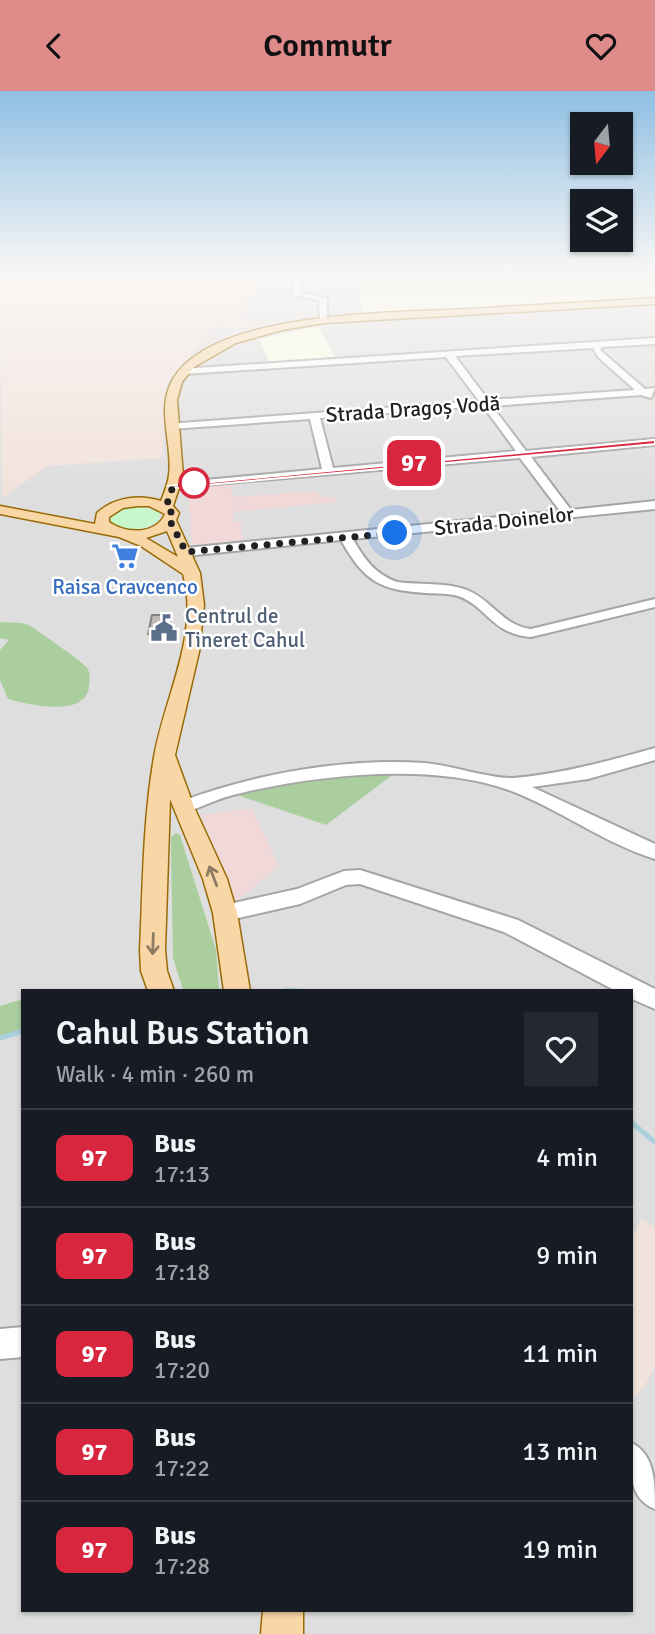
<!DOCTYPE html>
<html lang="en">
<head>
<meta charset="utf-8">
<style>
  :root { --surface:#171b24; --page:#242831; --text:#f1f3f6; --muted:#9ea1a6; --line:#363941; --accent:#df8b8a }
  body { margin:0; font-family:Signika,sans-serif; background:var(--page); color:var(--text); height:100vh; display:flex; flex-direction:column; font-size:26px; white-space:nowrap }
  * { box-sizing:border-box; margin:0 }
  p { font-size:23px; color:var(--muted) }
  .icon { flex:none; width:38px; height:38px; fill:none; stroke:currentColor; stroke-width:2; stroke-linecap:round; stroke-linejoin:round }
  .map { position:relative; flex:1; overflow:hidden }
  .sheet { position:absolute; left:21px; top:898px; width:612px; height:623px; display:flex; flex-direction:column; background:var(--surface); border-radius:0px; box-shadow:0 2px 5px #0004 }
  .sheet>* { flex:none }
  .badge { padding:0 14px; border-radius:10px; font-size:24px; line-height:46px }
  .needle { width:46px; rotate:196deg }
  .controls { position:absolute; left:570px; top:21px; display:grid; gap:14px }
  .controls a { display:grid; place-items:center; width:63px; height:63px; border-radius:0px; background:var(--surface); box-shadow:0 2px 5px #0004; font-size:35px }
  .you { position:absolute; width:35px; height:35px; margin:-18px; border:5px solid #fff; border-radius:50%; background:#1a73e8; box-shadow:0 0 0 10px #1a73e833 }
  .map>.badge { position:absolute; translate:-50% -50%; box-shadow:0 0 0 4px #fff }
  .round { display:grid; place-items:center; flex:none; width:74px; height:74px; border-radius:0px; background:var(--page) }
  .headline { display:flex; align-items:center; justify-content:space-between; height:119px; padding:0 35px }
  h1 { font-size:33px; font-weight:600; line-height:52px }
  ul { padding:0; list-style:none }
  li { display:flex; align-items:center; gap:21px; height:98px; padding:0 35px; border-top:2px solid var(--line) }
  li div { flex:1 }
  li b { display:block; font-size:26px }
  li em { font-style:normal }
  li .badge { min-width:77px; font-weight:700; text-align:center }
  header { display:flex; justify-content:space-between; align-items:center; height:91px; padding:0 35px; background:var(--accent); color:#111; font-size:32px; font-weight:600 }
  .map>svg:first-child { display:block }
  .residential { fill:#dfdede; fill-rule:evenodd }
  .commercial { fill:#f0d9d8 }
  .education { fill:#fdfee3 }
  .military { fill:#f2e2dc }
  .forest { fill:#abce9e }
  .park { fill:#c7f8cc }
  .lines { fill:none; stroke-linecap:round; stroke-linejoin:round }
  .stream-far1 { stroke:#aad0dc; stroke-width:4.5 }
  .stream { stroke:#aad0dc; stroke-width:5 }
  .minor-casing { stroke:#a5a5a5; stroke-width:4 }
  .major-casing { stroke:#986a05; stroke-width:3 }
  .minor { fill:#fff; fill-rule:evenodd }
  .major { fill:#f9d6a5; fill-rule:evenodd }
  .wall { fill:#a6a09b }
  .shaded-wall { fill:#87827e }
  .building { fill:#c1bab4; stroke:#87827e; stroke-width:2 }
  .oneway { stroke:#8d7c63 }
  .line { fill:#d7263d; stroke:#fff; stroke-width:2 }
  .walk { stroke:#212121; stroke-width:7; stroke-dasharray:0 12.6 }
  .stop-dot { fill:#fff; stroke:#d7263d; stroke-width:3.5 }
  .labels { text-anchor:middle; stroke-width:5; stroke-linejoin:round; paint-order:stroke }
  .far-street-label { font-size:21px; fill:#212121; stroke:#fff }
  .far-shop-label { font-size:21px; fill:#366cbe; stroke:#fff }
  .far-service-label { font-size:21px; fill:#4e5e75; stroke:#fff; text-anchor:start }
</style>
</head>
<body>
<header><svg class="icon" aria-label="back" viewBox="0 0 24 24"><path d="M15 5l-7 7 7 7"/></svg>Commutr<svg class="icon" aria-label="heart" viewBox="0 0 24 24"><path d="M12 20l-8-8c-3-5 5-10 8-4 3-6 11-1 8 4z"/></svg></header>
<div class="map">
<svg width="655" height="1543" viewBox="0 0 655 1543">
  <rect width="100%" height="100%" fill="#f1eee8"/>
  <path class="residential" d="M0 181H655V1543H0ZM23 900H632V1519H23Z"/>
  <g class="commercial">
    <path d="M230 392 234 406 317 400 319 405 336 407V411L234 421V431H241L243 450 192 454 188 398Z"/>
    <path d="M252 717 279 775 235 812 201 724Z"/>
  </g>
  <g class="education">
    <path d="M356 181H655V208L362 225Z"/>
    <path d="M318 235 336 268 270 272 259 248Z"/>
  </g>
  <g class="military">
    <path d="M0 181H259L240 229 251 230 256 234 254 237 213 236 167 291 162 367 47 375 2 407Z"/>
    <path d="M641 1128 655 1137V1276L645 1294 632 1309V1147Z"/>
  </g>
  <g class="forest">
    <path d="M0 531C10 532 24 530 32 536 41 542 86 573 88 578 90 583 90 590 89 595 87 627 28 614 8 608L0 589V559L9 549 0 547Z"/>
    <path d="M356 684 391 685 326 734 237 704 274 694Z"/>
    <path d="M176 742 180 744 216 859 219 899H183L173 867 171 759V746Z"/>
    <path d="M23 908V942L0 944V915Z"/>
  </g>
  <path class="park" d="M136 415 160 421 159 429C146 440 124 442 110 431L111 426 117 420Z"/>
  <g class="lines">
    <path class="stream-far1" d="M285 899 300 900"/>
    <g class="stream">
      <path d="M0 947 23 940"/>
      <path d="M632 1032 655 1051"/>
    </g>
    <defs>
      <g id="minor">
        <path d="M295 181H303L300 202 327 207V231L320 229 319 209 292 204Z"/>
        <path d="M655 247V253L602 256 600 259 645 298 655 297 651 307 641 304 492 315 526 360 655 348V354L531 366 571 419 655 410V418L353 448C364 468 375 483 397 491 419 494 446 491 467 499 492 509 503 535 531 538L655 508V516L531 546C491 543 487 515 458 505 448 502 436 503 426 502 379 499 364 490 341 449L186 465 180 461 186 457 560 420 520 367 169 397 167 395 173 392 322 378 310 328 171 338 167 337V333L479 310 446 266 184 283 181 282V278ZM593 257 598 266 635 299 488 309 455 265ZM483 315 516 360 333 377 320 327Z"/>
        <path d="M655 657V669L588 688 532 696 655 753V768C603 752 557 716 506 698 428 671 312 684 233 704 216 708 200 717 183 722L177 720 174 716 177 712C252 683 343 667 424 672 450 674 491 688 513 687 562 683 608 670 655 657Z"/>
        <path d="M360 779 518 829 655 898V918L632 908V900H616L504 841 360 793 346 794 300 813 225 830 218 828 215 822 218 816 225 814 297 798 344 780Z"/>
        <path d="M23 1236V1266L0 1268V1238Z"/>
        <path d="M632 1352C655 1364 655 1392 655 1418 627 1407 631 1378 632 1352Z"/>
      </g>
      <g id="major">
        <path d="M655 207V213L324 232 282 239 236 252 194 276 182 291 177 309 183 385 173 415 179 422 176 429 200 482 204 514 199 561 175 664 194 716 227 788 237 822 250 900H224L213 822 203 788 170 708 165 859 167 880 174 900H148L141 880 140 859C143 795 143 729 154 666 164 607 200 544 183 483L141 455 119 446 0 423V415L95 433 97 422C114 406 140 403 161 410 164 402 168 393 169 384 173 354 156 319 172 290 210 219 398 222 469 218 531 214 593 211 655 207ZM138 415H149L165 423C156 444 126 443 109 431V426L123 417ZM167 440 178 466 146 447Z"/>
        <path d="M263 1519H303V1543H261Z"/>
      </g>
    </defs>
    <use href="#minor" class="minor-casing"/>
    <use href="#major" class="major-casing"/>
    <use href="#minor" class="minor"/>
    <use href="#major" class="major"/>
  </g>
  <path class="wall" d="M171 524 172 529 169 548H149L148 543Z"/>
  <path class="shaded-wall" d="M171 524 172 529 169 548 168 543Z"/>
  <path class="building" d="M152 524H171L168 543H148Z"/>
  <defs><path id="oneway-shaft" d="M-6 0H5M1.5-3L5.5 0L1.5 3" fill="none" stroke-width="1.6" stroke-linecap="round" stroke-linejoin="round" transform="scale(1.75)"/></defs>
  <g class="oneway">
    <use href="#oneway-shaft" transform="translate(213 785) rotate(-111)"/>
    <use href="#oneway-shaft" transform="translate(153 853) rotate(92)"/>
  </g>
  <linearGradient id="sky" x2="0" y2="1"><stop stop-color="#8fbfe3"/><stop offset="0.46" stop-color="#f9f7f5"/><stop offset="1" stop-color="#f9f7f5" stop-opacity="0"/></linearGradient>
  <rect width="655" height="397" fill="url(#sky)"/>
  <path class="line" d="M655 349V353L173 397 169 395Z"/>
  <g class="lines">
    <path class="walk" d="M194 392 173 395 166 416 172 422 170 430 186 461 395 442"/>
  </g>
  <defs>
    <symbol id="supermarket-bare" viewBox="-9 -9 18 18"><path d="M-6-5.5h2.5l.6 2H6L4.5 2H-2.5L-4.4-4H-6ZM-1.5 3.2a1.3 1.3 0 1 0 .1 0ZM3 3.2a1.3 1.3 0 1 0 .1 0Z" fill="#3f7fe0" stroke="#fff" stroke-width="2.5" paint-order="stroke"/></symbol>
    <symbol id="civic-bare" viewBox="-9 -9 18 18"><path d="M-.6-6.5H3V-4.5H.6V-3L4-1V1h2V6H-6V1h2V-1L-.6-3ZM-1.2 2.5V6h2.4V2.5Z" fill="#5c6f8a" stroke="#fff" stroke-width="2.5" paint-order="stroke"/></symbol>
  </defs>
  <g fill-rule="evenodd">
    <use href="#supermarket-bare" x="106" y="446" width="38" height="38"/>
    <use href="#civic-bare" x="145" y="518" width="38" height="38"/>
  </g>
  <circle class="stop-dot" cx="194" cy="392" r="14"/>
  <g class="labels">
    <g class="far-street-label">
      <text transform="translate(413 318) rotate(-4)" y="7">Strada Dragoș Vodă</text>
      <text transform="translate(504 430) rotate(-6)" y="7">Strada Doinelor</text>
    </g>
    <g class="far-shop-label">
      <text x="125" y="503">Raisa Cravcenco</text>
    </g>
    <g class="far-service-label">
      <text x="185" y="532">Centrul de<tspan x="185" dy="24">Tineret Cahul</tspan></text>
    </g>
  </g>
</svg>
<div class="controls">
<a><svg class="needle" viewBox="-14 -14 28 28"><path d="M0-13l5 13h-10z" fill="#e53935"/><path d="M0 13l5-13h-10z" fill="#9ea1a6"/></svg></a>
<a><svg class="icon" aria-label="layers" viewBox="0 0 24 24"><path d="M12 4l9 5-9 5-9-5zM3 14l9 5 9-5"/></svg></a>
</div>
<div class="you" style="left:395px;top:442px"></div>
<b class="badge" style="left:414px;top:372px;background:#d7263d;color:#fff">97</b>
<section class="sheet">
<div class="headline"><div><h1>Cahul Bus Station</h1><p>Walk · 4 min · 260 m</p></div><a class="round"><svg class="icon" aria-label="heart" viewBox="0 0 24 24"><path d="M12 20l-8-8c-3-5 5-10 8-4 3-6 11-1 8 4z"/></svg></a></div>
<ul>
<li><span class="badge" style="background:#d7263d;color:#fff">97</span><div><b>Bus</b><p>17:13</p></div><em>4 min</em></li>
<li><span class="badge" style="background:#d7263d;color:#fff">97</span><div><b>Bus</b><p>17:18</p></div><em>9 min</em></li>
<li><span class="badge" style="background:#d7263d;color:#fff">97</span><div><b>Bus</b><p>17:20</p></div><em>11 min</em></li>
<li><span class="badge" style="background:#d7263d;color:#fff">97</span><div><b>Bus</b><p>17:22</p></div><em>13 min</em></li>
<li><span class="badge" style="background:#d7263d;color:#fff">97</span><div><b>Bus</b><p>17:28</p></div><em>19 min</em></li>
</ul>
</section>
</div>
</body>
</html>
